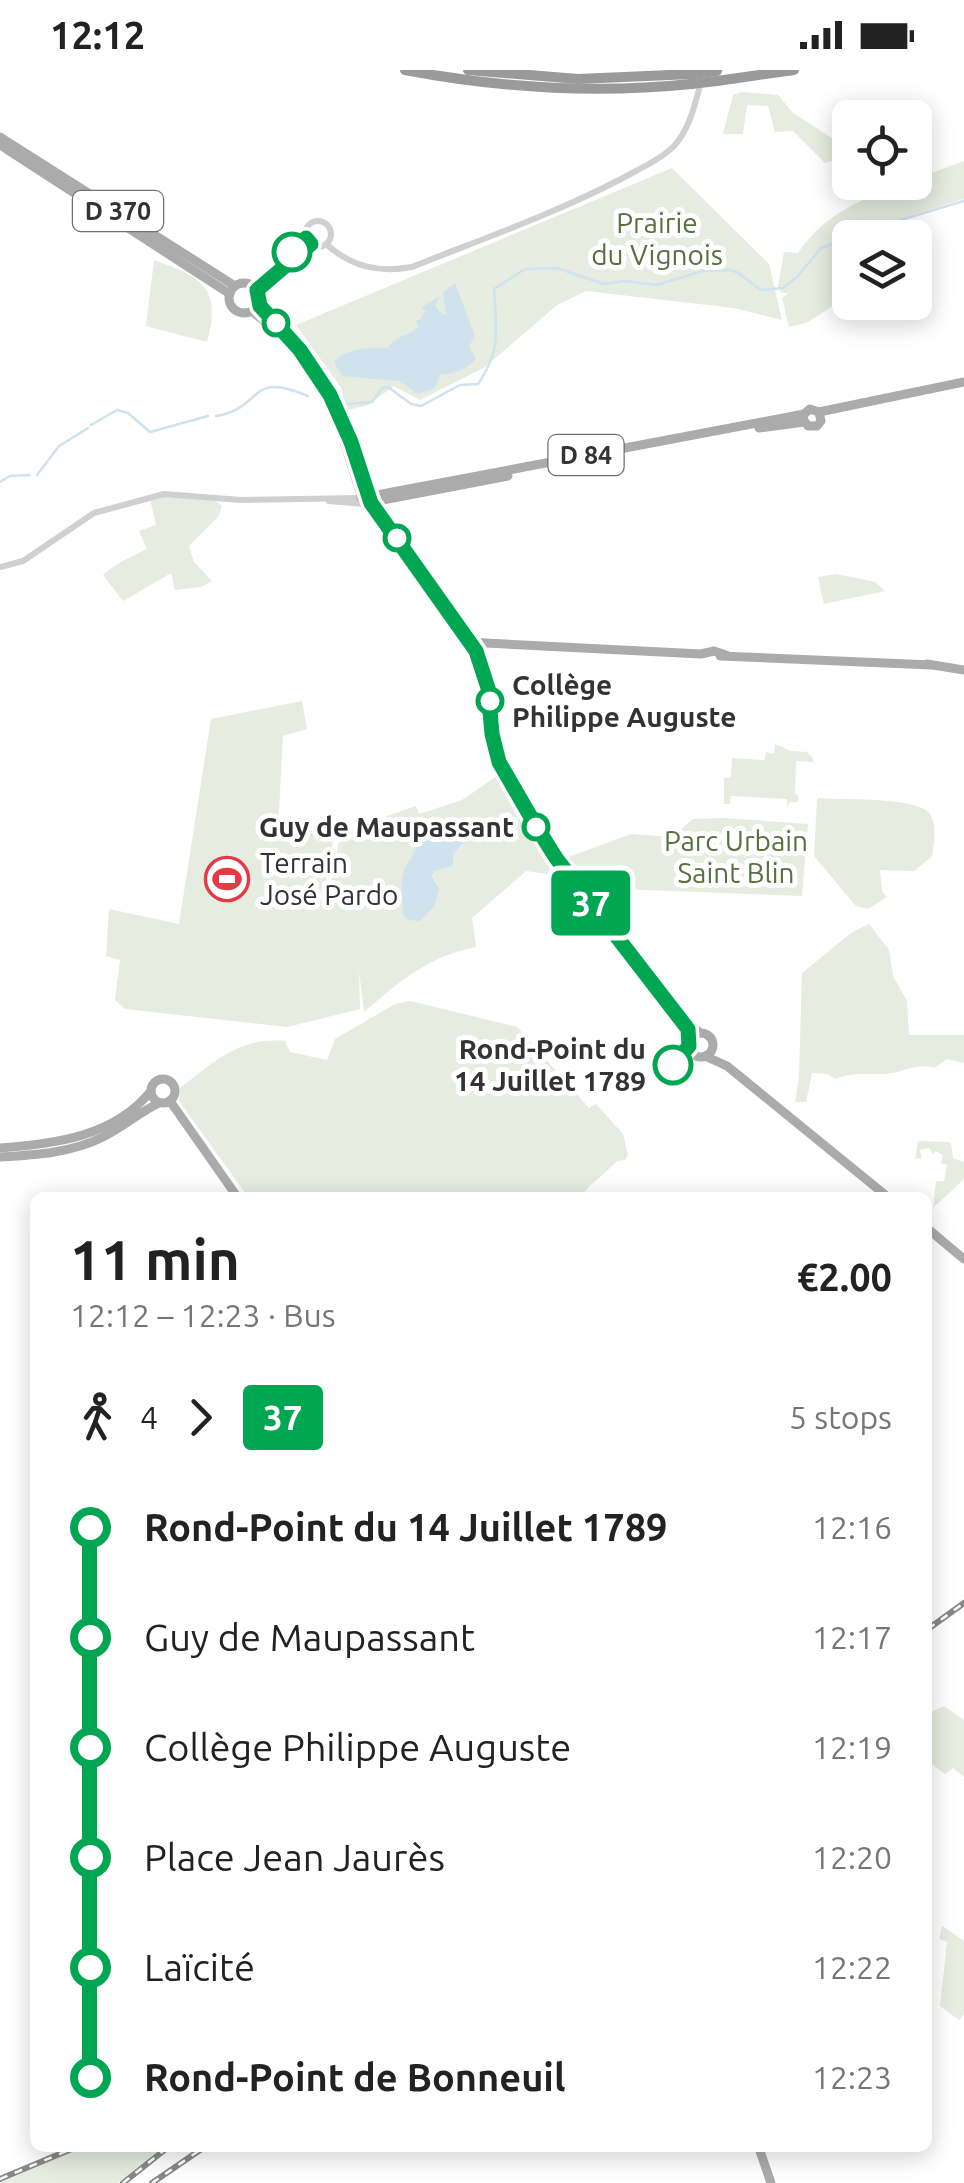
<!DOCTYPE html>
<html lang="en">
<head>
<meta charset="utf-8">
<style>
  :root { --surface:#fff; --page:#f6f6f6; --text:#222; --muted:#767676 }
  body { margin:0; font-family:Ubuntu,sans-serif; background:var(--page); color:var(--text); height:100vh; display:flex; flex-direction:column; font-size:38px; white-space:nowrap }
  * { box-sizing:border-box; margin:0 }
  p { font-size:32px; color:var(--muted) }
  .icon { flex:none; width:55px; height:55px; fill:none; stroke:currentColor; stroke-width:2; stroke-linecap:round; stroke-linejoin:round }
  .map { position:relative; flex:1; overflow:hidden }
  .details { position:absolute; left:30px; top:1122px; width:902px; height:960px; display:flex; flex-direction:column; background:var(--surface); border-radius:15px; box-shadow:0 5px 25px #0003 }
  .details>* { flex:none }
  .badge { padding:0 20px; border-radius:8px; font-size:35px; line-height:65px }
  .buttons { position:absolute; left:832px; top:30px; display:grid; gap:20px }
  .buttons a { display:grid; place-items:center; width:100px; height:100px; border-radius:15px; background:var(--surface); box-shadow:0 5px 25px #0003; font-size:50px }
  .map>.badge { position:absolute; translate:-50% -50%; box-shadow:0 0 0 5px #fff }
  .legs { display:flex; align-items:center; gap:15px; height:110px; padding:0 40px; font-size:32px }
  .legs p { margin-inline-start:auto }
  .overview { display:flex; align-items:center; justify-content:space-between; height:170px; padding:0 40px }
  h1 { font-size:55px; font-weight:700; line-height:75px }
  ul { padding:0 40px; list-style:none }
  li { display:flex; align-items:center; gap:35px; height:110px; font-size:38px }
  li i { display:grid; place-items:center; width:15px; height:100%; margin:0 12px; background:currentColor }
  li i::after { content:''; width:25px; height:25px; margin:-12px; border:8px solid; border-radius:50%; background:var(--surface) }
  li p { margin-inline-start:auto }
  li:first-child i { background:linear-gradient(#0000 50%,currentColor 0) }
  li:last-child i { background:linear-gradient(currentColor 50%,#0000 0) }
  .status { display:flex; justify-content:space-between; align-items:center; height:70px; padding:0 50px; background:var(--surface); direction:ltr }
  .status svg { height:28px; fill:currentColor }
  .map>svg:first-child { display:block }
  .green { fill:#e6ecdf; fill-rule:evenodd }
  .water { fill:#cfe2ee }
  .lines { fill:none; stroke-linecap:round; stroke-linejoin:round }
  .stream { stroke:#cfe2ee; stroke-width:2.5 }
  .minor { stroke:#d0d0d0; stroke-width:6 }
  .major { stroke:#ababab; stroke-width:9 }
  .highway { stroke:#9a9a9a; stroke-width:10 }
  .rail-casing { stroke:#888; stroke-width:6 }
  .rail { stroke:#fff; stroke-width:2.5; stroke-dasharray:8; stroke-linecap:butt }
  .highway-bridge { stroke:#9a9a9a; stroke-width:10 }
  .line-1-casing { stroke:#fff; stroke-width:22 }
  .line-1 { stroke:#00a651; stroke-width:15 }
  .stop-1-dot { fill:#fff; stroke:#00a651; stroke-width:5 }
  .labels { text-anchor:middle; stroke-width:10; stroke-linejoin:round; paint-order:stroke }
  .shield { fill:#fff; stroke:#707070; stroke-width:2.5 }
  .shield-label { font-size:25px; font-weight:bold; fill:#333 }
  .park-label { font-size:28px; fill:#56703f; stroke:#fff }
  .stop-label { font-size:28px; font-weight:bold; fill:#333; stroke:#fff; text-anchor:end }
  .poi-label { font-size:28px; fill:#333; stroke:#fff; text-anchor:start }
</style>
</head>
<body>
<div class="status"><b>12:12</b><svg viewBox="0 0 49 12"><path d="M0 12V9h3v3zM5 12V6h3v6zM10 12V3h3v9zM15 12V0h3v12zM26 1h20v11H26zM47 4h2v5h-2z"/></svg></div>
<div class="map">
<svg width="964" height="2113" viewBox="0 0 964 2113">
  <rect width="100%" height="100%" fill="#fff"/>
  <g class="green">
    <path d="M741 22 778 25 793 43 838 72 850 61V84L844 88 825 93 793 61 775 62 768 36 747 35 743 64H723L733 25Z"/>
    <path d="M964 91V129L870 158 875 167 850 168V232H915V229L918 233 881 240 864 248 838 233 806 253 789 257 782 228 789 223H781L778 216 784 182 798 183C825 143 864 128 907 113L915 112V109Z"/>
    <path d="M672 98 769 194 782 250 734 238 586 221 557 235 485 297 420 330 394 316 368 335 348 340 340 316 296 255Z"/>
    <path d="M154 190C202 207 222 218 207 272L146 256Z"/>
    <path d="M168 425 215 431 222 436 218 447 189 476 194 492 212 511 201 517 175 520 171 503 123 531 103 505 117 494 147 479 139 461 156 455 150 429Z"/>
    <path d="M837 504 875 512 885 521 824 534 818 507Z"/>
    <path d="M302 631 307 659 283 666 278 760 334 765 323 829 331 830 329 822 341 762 416 736 419 744 462 730 500 704 535 767 563 806 526 801 472 848 476 877C429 886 400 911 364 942L359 901 360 939 287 957 125 939 115 930 120 890 106 886 109 839 179 854 211 649ZM460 747 472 766 454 783 453 796 434 801 432 806 438 815 403 845C403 806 403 803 422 768L431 766 436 755Z"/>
    <path d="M775 674 791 681 807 682 813 688V692L796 691 795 724 798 725V732H790L787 737V729L731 726 730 734H724V708L731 707 732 688 765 690 766 682 774 684Z"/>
    <path d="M817 728C841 730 910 727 927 741 938 750 934 774 932 786L914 801 880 800 882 821 887 827 868 839 856 836 814 786Z"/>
    <path d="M724 748 808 754 802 826 621 819 600 833 566 788 631 764 671 767 693 749Z"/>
    <path d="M869 854 889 880 893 906 907 931 909 965H964V993L947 989 934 998C919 993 907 1000 893 1003 874 1006 856 1001 835 1009L828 1004 812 1003 806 1032H795L799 1007 802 903 851 863Z"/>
    <path d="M410 931 517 957 589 1038 596 1034 623 1064 628 1085 625 1090 617 1091C606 1103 589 1114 581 1127H248L179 1031 180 1018C215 991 239 967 285 971L290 982 327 990 335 969 395 934Z"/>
    <path d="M918 1071 948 1072 951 1073 953 1088 964 1092V1109L933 1138 936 1111H944L947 1095 941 1093 943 1085 936 1081 933 1084 929 1078 920 1080 922 1088 915 1089Z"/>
    <path d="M944 1636 964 1650V1707L953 1698 945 1704 928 1691V1643Z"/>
    <path d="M942 1856 964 1871V1944L959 1950 940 1936 947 1872 939 1869Z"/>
    <path d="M81 2078H162L118 2113H0Z"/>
  </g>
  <g class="water">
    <path d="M455 213 475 266 469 276 476 289C466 300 454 304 441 304L435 318 418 324 399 311 342 306 334 292C346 278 370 277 388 278 395 264 411 267 418 256L416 250H420L425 241 422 237 440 226 435 236 443 245 446 244 443 222Z"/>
    <path d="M460 747 471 749 475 762 454 783 453 796 434 801 432 806 439 818 435 835 420 851 408 850 403 845C403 830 399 815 404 801 409 789 416 782 420 769L431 766 436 755Z"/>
  </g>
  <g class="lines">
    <g class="stream">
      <path d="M347 334 372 332 382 318 388 317 411 334 421 336 460 315 478 314C502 280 496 258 494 219L525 199 557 198 604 214 625 211 656 215 703 201 729 200 737 202 761 220 783 218 797 207 821 178 877 157 964 131"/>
      <path d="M216 346C265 338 246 300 308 326"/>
      <path d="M91 355 117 340 128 343 150 362 208 346"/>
      <path d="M37 405 59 376 88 358"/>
      <path d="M0 412 10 406 30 405"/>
    </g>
    <g class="minor">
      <circle cx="318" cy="164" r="13"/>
      <path d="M326 174C352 197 378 203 412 197 482 169 554 144 621 109 639 99 660 90 674 76 690 59 695 33 701 12"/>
      <path d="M254 216 306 168"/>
      <path d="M257 220 311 174"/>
      <path d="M329 431 364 434"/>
      <path d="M0 497 23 491 94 443 164 424 241 430 361 428"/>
    </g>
    <g class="major">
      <path d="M0 67 235 216"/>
      <path d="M0 75 230 224"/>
      <circle cx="244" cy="228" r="15"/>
      <path d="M252 241 276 261 311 303 338 353 364 434 470 580 484 614 499 693 547 775 675 940 700 963"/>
      <path d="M819 342 964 312"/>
      <path d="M759 358 804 352"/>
      <path d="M347 362 369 427 409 485"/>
      <path d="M361 428 804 344 810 339 819 342 821 351 817 356H808L803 349 804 344"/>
      <path d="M367 433 508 406"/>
      <path d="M466 572 701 584 714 581 726 585"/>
      <path d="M720 586 932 595"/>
      <path d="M927 594 964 600"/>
      <circle cx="701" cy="975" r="12"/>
      <path d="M705 986 727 996 889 1128"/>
      <circle cx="163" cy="1021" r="12"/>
      <path d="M170 1031 238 1128"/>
      <path d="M0 1078C54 1074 114 1067 151 1021"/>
      <path d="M0 1087C36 1085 71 1083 103 1067 123 1057 140 1042 159 1033"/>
      <path d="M928 1159 964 1189"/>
      <path d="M759 2078 771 2113"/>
    </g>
    <g class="highway">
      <path d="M405 0C500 18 595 24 691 14"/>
      <path d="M468 0 578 9 693 4"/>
      <path d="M717 11 794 0"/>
    </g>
    <defs>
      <g id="rail">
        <path d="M928 1559 964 1533"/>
        <path d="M0 2109 74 2078"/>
        <path d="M123 2113 167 2078"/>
        <path d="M152 2113 203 2078"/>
      </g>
    </defs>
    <use href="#rail" class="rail-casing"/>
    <use href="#rail" class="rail"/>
    <g class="highway-bridge">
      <path d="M693 4 717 1"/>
      <path d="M691 14 717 11"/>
    </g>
  </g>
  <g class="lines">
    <defs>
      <path id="line-1" d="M292 182 306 168 311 174 257 220 260 236 300 280 330 325 351 372 371 433 476 581 488 618 492 664 499 692 536 756 556 788 688 959 689 976 673 995"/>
    </defs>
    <use href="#line-1" class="line-1-casing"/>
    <use href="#line-1" class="line-1"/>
  </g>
  <defs>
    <symbol id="stadium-ring" viewBox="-11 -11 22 22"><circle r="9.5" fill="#fff" stroke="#e63946" stroke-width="1.5"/><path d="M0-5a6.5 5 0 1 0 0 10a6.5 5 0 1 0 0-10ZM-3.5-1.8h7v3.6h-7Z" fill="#e63946"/></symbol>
  </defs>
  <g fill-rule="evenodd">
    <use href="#stadium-ring" x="202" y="784" width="50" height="50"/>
  </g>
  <g class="stop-1-dot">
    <circle cx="292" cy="182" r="18"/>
    <circle cx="276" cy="253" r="12"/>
    <circle cx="397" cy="468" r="12"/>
    <circle cx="490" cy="631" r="12"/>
    <circle cx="536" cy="757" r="12"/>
    <circle cx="673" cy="995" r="18"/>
  </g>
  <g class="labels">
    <g class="shield">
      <rect x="73" y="121" width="90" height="40" rx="8"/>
      <rect x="548.5" y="365" width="75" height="40" rx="8"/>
    </g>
    <g class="shield-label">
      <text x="118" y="150">D 370</text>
      <text x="586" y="394">D 84</text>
    </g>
    <g class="park-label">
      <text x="657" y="163">Prairie<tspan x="657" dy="32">du Vignois</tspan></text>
      <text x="736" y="781">Parc Urbain<tspan x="736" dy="32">Saint Blin</tspan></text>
    </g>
    <g class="stop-label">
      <text x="512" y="625" text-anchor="start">Collège<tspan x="512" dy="32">Philippe Auguste</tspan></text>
      <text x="514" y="767">Guy de Maupassant</text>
      <text x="646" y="989">Rond-Point du<tspan x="646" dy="32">14 Juillet 1789</tspan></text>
    </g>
    <g class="poi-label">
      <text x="260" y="803">Terrain<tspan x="260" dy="32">José Pardo</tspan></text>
    </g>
  </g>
</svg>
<div class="buttons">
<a><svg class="icon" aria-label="locate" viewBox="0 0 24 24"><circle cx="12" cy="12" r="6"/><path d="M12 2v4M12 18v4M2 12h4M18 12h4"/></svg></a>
<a><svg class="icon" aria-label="layers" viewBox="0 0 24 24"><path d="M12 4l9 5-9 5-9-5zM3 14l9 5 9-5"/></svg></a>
</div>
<b class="badge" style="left:591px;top:833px;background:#00a651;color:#fff">37</b>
<section class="details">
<div class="overview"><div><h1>11 min</h1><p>12:12 – 12:23 · Bus</p></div><b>€2.00</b></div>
<div class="legs"><svg class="icon" aria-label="walk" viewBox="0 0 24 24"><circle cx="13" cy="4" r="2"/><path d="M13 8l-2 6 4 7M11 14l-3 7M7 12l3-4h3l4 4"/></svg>4<svg class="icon" aria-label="forward" viewBox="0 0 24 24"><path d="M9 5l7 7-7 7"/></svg><b class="badge" style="background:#00a651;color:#fff">37</b><p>5 stops</p></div>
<ul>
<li><i style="color:#00a651"></i><b>Rond-Point du 14 Juillet 1789</b><p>12:16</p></li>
<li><i style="color:#00a651"></i><span>Guy de Maupassant</span><p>12:17</p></li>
<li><i style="color:#00a651"></i><span>Collège Philippe Auguste</span><p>12:19</p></li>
<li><i style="color:#00a651"></i><span>Place Jean Jaurès</span><p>12:20</p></li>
<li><i style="color:#00a651"></i><span>Laïcité</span><p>12:22</p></li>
<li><i style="color:#00a651"></i><b>Rond-Point de Bonneuil</b><p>12:23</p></li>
</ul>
</section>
</div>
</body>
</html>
